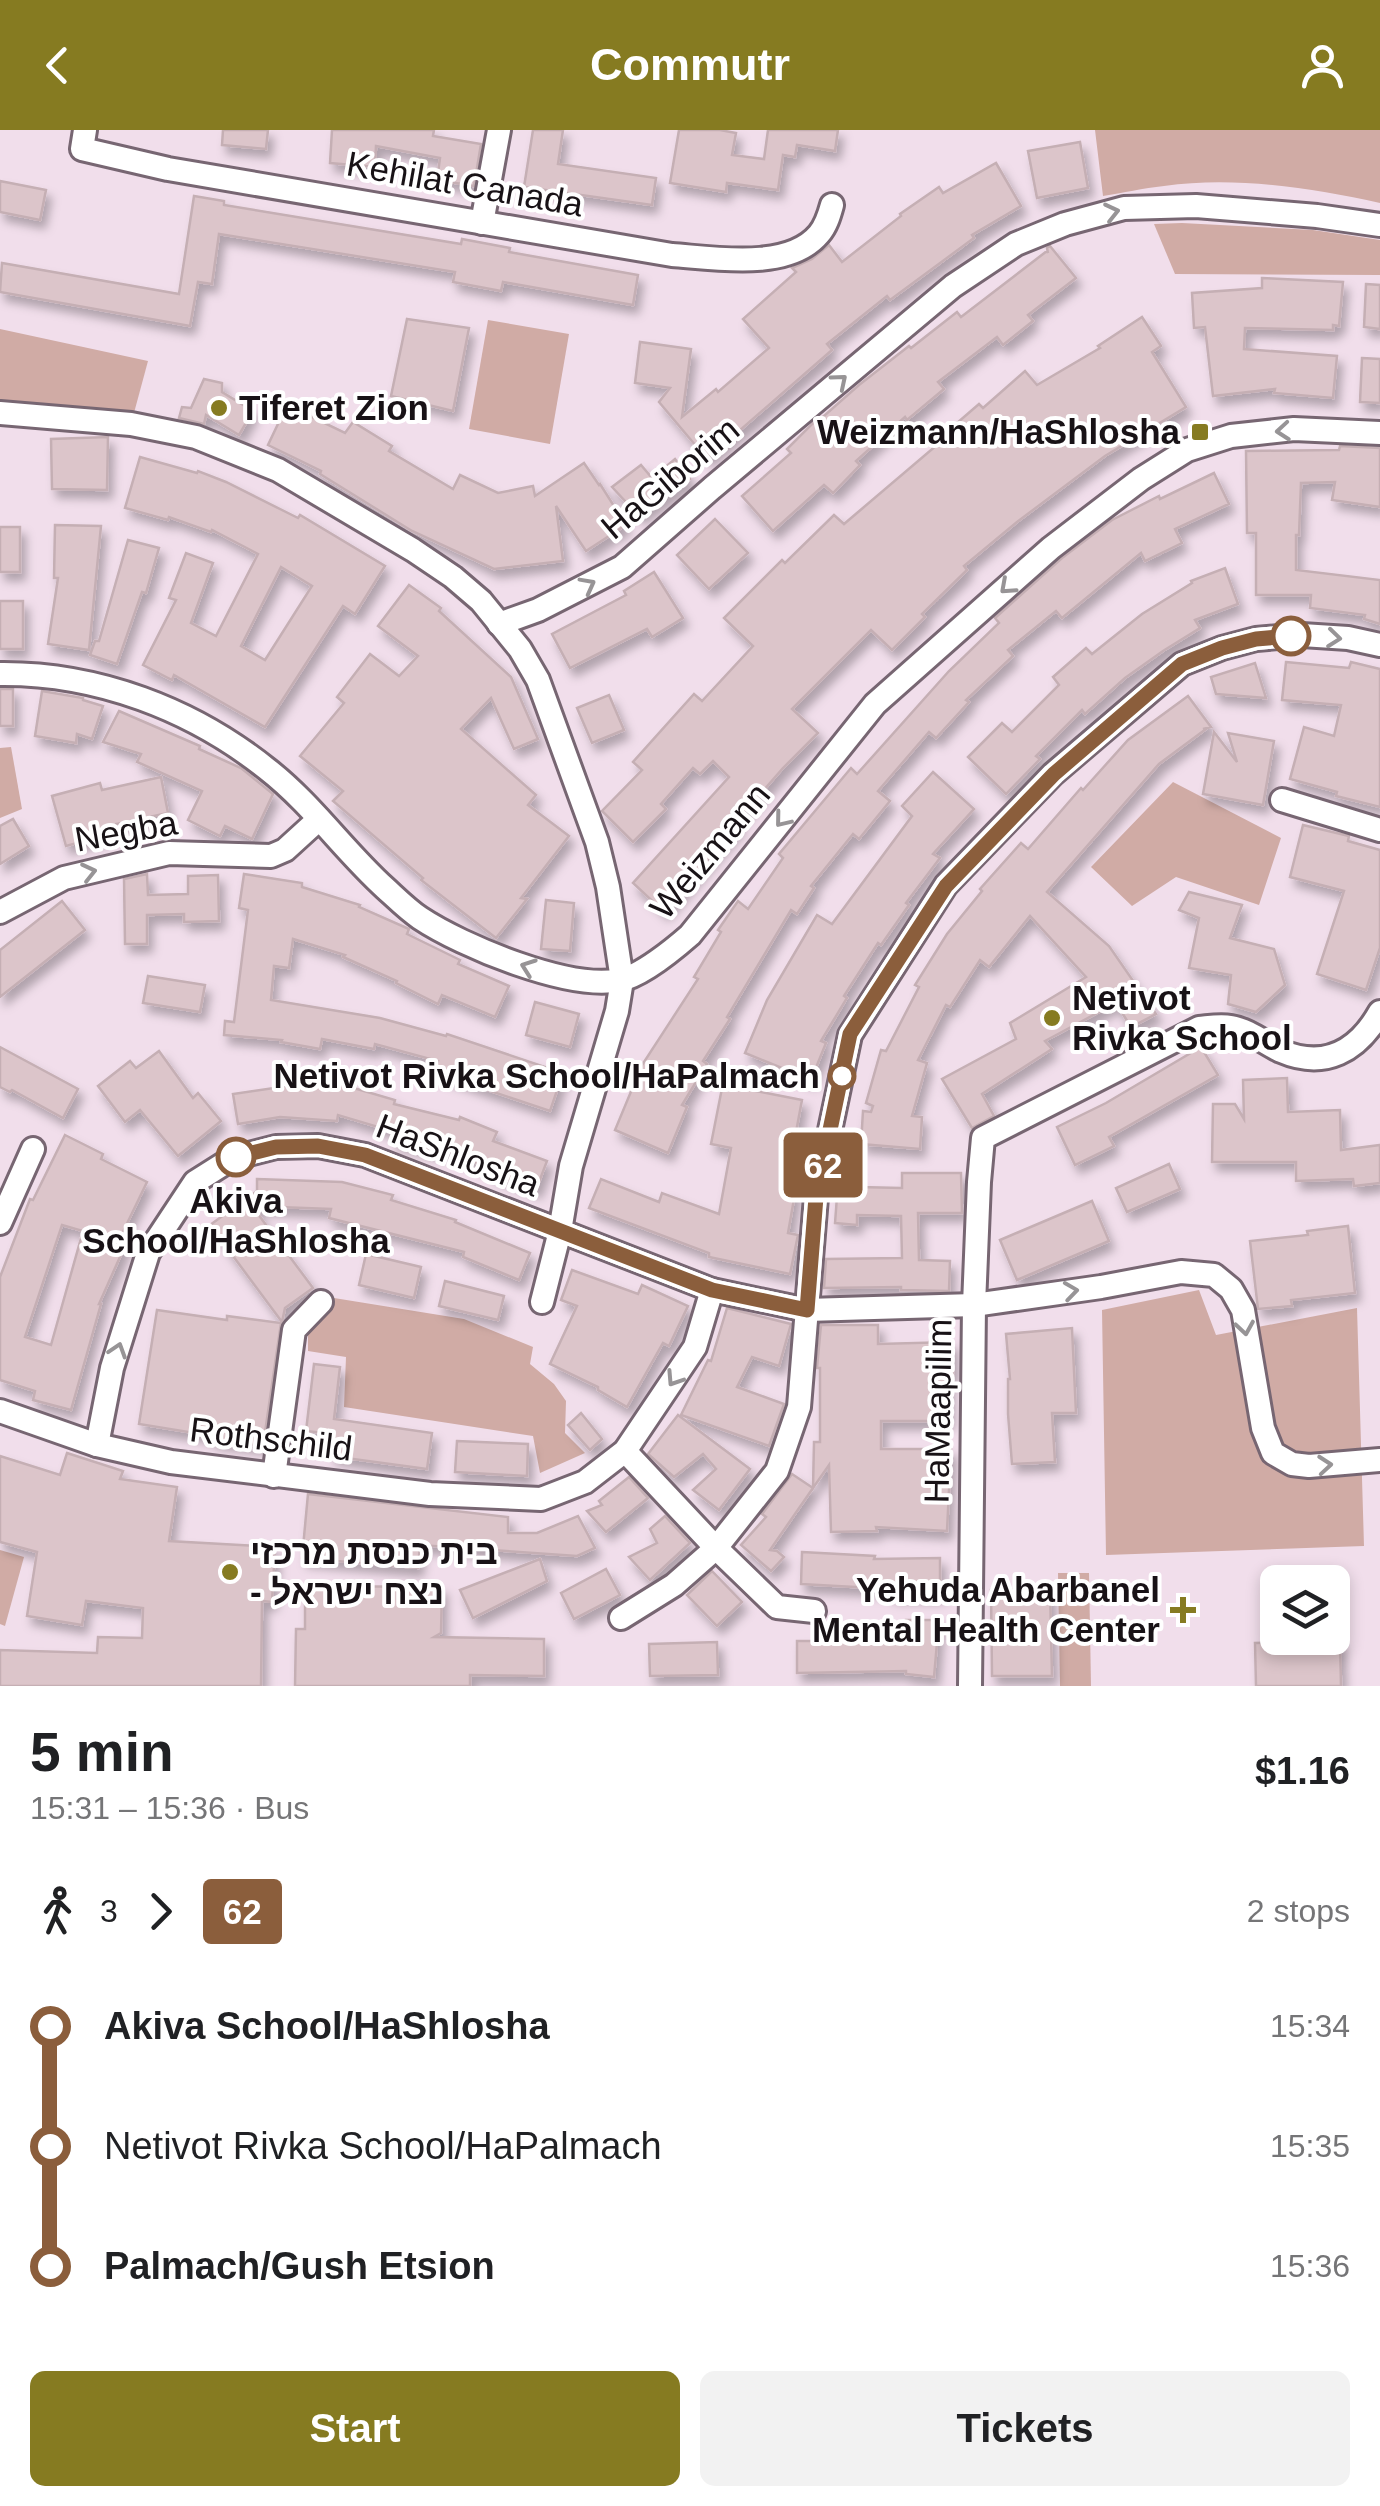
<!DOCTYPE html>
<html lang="en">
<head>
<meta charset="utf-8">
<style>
  :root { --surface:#fff; --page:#f2f2f2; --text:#202124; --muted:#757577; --accent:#867b21 }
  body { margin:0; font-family:Arial,"Noto Sans Hebrew",sans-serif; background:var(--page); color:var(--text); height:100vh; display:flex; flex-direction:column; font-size:38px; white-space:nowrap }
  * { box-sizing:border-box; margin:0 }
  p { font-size:32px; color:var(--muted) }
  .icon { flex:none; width:55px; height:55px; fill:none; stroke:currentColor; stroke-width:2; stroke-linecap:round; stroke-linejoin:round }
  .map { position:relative; height:1556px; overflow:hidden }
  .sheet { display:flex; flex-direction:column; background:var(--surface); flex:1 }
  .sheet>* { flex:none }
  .badge { padding:0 20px; border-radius:8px; font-size:35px; line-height:65px }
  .buttons { position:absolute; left:1260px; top:1435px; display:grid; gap:20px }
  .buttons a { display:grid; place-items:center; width:90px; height:90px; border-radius:15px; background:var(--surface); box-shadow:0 5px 15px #0003; font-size:50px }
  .map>.badge { position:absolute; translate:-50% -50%; box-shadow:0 0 0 5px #fff }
  .legs { display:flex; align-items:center; gap:15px; height:110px; padding:0 30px; font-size:32px }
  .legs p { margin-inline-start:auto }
  .headline { display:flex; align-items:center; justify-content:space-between; height:170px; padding:0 30px }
  h1 { font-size:55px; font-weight:800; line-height:75px }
  .primary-button { display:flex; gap:20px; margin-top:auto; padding:20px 30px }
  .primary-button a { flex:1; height:115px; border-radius:15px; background:var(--accent); color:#fff; font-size:40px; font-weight:800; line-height:115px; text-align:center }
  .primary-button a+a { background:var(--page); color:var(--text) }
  ul { padding:0 30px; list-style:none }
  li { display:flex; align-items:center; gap:35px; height:120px; font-size:38px }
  li i { display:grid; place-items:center; width:15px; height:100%; margin:0 12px; background:currentColor }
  li i::after { content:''; width:25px; height:25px; margin:-12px; border:8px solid; border-radius:50%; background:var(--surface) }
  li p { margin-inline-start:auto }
  li:first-child i { background:linear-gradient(#0000 50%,currentColor 0) }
  li:last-child i { background:linear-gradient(currentColor 50%,#0000 0) }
  header { display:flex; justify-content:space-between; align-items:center; height:130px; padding:0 30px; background:var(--accent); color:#fff; font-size:45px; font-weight:800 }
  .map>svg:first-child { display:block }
  .green { fill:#d0aba5 }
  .building { fill:#dcc5ca; stroke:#c5afb4; stroke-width:2.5; fill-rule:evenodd; filter:url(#shadow) }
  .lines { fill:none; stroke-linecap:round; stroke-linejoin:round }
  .minor-casing { stroke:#776672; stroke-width:28 }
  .minor { stroke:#fff; stroke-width:22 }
  .oneway { stroke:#979496 }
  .line-1-casing { stroke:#fff; stroke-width:22 }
  .line-1 { stroke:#8b5e3c; stroke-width:15 }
  .poi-dot { fill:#867b21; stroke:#fff; stroke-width:4 }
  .stop-1-dot { fill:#fff; stroke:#8b5e3c; stroke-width:5 }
  .labels { text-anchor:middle; stroke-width:8; stroke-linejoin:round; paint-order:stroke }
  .street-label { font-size:35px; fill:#181216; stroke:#fff }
  .poi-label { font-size:35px; font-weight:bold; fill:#181216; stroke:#fff; text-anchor:start }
  .stop-label { font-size:35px; font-weight:bold; fill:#181216; stroke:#fff; text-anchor:end }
</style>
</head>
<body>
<header><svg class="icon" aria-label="back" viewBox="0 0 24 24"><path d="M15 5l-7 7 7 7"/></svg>Commutr<svg class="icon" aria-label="person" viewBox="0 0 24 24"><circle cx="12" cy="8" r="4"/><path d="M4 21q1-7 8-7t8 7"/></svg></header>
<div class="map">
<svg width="1380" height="1556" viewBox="0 0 1380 1556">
  <defs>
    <filter id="shadow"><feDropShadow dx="5" dy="8" stdDeviation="5" flood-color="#0004"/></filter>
  </defs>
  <rect width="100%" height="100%" fill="#f1deeb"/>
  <g class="green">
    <path d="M1095 0H1380V73C1311 58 1235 46 1164 56 1143 58 1123 63 1103 66Z"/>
    <path d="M1182 93 1313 100 1380 110V145L1175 144 1154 94Z"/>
    <path d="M488 190 569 204 550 314 469 299Z"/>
    <path d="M0 199 148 231 131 294 0 283Z"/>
    <path d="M11 617 22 679 0 688V618Z"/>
    <path d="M1173 652 1281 708 1259 775 1176 747 1132 776 1091 737Z"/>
    <path d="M1199 1160 1216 1205 1357 1178 1364 1416 1106 1425 1102 1180Z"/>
    <path d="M334 1168 464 1189 533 1217 530 1234 554 1254 566 1271 565 1303 585 1323 540 1343 533 1306 344 1277 346 1227 308 1221V1195Z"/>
    <path d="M0 1420 24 1427 5 1496 0 1494Z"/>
    <path d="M1058 1443H1089L1091 1556H1060Z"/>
  </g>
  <g class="building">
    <path d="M223 0H268L266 19 222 15Z"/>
    <path d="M332 0H434L433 6 481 14 474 56 437 50 440 28 376 16 375 37 330 33Z"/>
    <path d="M533 0H563L558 34 656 48 652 75 524 57Z"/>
    <path d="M679 0H720L736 3 732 25 764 29 768 0H838L835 21 797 15 795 27 783 25 778 60 727 53 726 62 670 53Z"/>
    <path d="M1080 12 1088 58 1037 68 1028 21Z"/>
    <path d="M996 33 1021 76 972 105 974 108 890 170 887 166 827 214 832 220 707 329 659 272 670 258 635 253 640 212 691 219 682 287 716 259 718 262 769 218 743 189 796 142 792 138 812 129 829 115 842 132 901 86 900 84 939 57 943 63Z"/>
    <path d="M0 51 46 60 40 90 0 82Z"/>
    <path d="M194 66 224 71V75L461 114 462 109 510 118 509 122 638 145 633 175 503 152 501 161 453 152 455 142 219 104 212 154 198 152 190 196 0 162 2 133 179 164Z"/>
    <path d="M1050 116 1076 148 1028 185 1033 191 1003 215 997 207 938 252 944 259 907 290 905 287 856 331 860 335 833 363 824 355 773 401 742 366 791 323 787 319 813 293H816L859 255 909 216 911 218 957 182 961 187 1047 121 1048 123 1047 118Z"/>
    <path d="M1262 148 1343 152 1339 196 1333 195V200L1245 198 1244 219 1337 226 1333 268 1274 263 1275 259 1213 266 1205 197 1194 198 1192 163 1262 158Z"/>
    <path d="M1366 154 1380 155V199L1364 197Z"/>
    <path d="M1142 187 1161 216 1152 222 1186 277 1105 326 1017 392 964 436 967 440 922 484 925 487 892 520 871 500 792 579 818 603 783 638 736 692 739 695 664 782 633 753 729 647 713 631 700 644 693 638 661 674 666 679 633 712 602 681 642 640 633 632 694 564 702 571 753 516 724 488 782 430 785 433 834 385 844 394 944 309 942 306 979 274 983 278 1025 241 1037 255 1100 218 1098 216Z"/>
    <path d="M407 189 469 198 453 281 391 266Z"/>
    <path d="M1362 228 1380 229V273L1360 272Z"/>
    <path d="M204 249 222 253V262L253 281 239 305 206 285 204 294 179 288 182 277 191 278Z"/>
    <path d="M287 275 345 303 353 292 392 316 389 321 453 359 460 345 498 363 533 356 535 366 584 333 599 355 600 354 626 395 586 421 556 376 563 431 494 439 412 401 320 344 321 341 268 315Z"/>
    <path d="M108 307 107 360 52 359 51 309Z"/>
    <path d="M1340 316 1380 318V377L1332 370 1335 352 1301 353 1299 405H1296V440L1380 450V494L1364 489 1365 485 1310 478 1311 465H1256V403H1247L1246 321 1339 320Z"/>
    <path d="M140 327 197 343 198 341 226 352 298 388 300 385 385 436 355 484 343 476 265 597 174 545 172 550 143 535 176 470 169 468 186 423 213 433 191 493 216 506 258 424 212 400 211 402 169 387 168 390 125 378ZM281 437 312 456 265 530 241 516Z"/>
    <path d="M675 329 690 349 639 386 612 357 641 335 652 348Z"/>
    <path d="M1214 343 1229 374 1175 399 1182 413 1145 431 1141 423 1062 488 1056 481 1008 520 1013 526 966 570 969 572 936 608 929 602 878 661 890 671 859 709 853 704 811 756 814 758 797 784 791 780 727 887 730 889 703 931 707 934 682 975 687 977 668 1023 615 1000 642 935 698 849 694 847 721 802 718 800 738 771 748 779 783 728 779 724 851 638 857 644 949 541 999 493 995 488 1062 428 1112 390 1159 366 1160 369Z"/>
    <path d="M715 389 748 423 709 459 677 425Z"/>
    <path d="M55 395 101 396 89 520 48 514 58 448H54Z"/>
    <rect x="0" y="397" width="20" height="45"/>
    <path d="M128 410 159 418 146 463 142 462 117 534 90 525 95 511H99Z"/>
    <path d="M1225 438 1238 474 1195 490 1200 498 1163 521 1125 548 1085 584 1082 580 1036 626 1040 629 1006 664 968 627 1002 593 1012 602 1059 555 1053 547 1086 518 1092 524 1142 484 1192 453 1191 451Z"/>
    <path d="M654 442 683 488 652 507 647 499 570 538 552 504 626 465 624 461Z"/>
    <path d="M409 455 441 478 439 481 511 547 538 609 514 619 491 568 461 599 536 665 528 675 569 706 521 768 527 769 496 808 421 750 423 748 333 671 343 661 300 626 344 573 337 567 370 524 399 546 418 526 378 496Z"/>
    <rect x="0" y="471" width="23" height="48"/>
    <path d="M1286 532 1349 538 1351 532 1380 539V677L1336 666 1337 662 1290 649 1304 597 1334 606 1341 575 1282 570Z"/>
    <path d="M1255 533 1266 568 1216 564 1211 547Z"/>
    <rect x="0" y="559" width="13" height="37"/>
    <path d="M42 561 83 568V570L103 576 92 609 77 604 76 613 35 606Z"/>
    <path d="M609 565 624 600 592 613 577 578Z"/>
    <path d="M1188 566 1211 597 1203 599H1206L1159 634 1047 762 1109 816 1156 884 1131 897 1116 873 1045 911 1052 919 982 964 994 986 972 998 942 949 1016 909 1010 893 1086 847 1030 786 989 837 980 830 950 877 946 875 918 930 927 933 912 986 922 987 920 1019 861 1014 863 981 871 982 873 976 866 973 881 920 886 921 919 857 915 855 947 804 982 761 980 759 1021 713 1028 719 1081 658 1083 660 1128 610Z"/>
    <path d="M119 581 200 616 199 619 241 638 273 664 252 709 225 696 220 706 188 690 202 661 137 632 141 624 103 612Z"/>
    <path d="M1214 602 1237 632 1228 603 1274 611 1263 675 1203 664Z"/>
    <path d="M933 642 974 679 933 724 940 728 906 773 909 775 881 815 878 813 844 866 847 868 821 911 826 913 811 950 745 923 767 870 817 785 832 794 912 686 902 676Z"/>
    <path d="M161 647 168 683 112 695 114 703 66 716 52 666 100 653 102 660Z"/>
    <path d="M13 689 29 716 0 734V696Z"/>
    <path d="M1303 695 1349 706 1348 711 1380 720V818L1366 860 1317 844 1344 761 1290 747Z"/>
    <path d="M147 744 148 765 188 764V746L218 745 219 791 184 792V784L147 785V814H125L124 749Z"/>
    <path d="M244 744 302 753V757L360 775 359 777 409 799 407 804 460 830 458 834 509 856 495 887 442 865 438 874 396 853 397 851 343 827 345 825 293 809 289 838 274 836 271 870 380 888 446 906 447 904 563 943 550 981 434 942 438 931 375 914 374 919 322 909 320 919 281 912 282 910 224 905 225 891 234 892 248 780 239 778Z"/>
    <path d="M1189 762 1242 775 1230 808 1274 819 1285 855 1256 882 1228 874 1231 845 1189 838 1199 788 1179 780Z"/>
    <path d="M546 770 574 773 570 821 541 819Z"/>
    <path d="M62 771 85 800 0 867V820Z"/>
    <path d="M148 846 205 855 200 882 143 873Z"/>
    <path d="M535 872 579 884 570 917 526 905Z"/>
    <path d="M0 917 78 959 63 988 12 960 10 962 0 957Z"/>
    <path d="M1201 917 1218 945 1109 1007 1114 1016 1075 1035 1057 997 1106 973Z"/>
    <path d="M159 921 193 968 198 963 221 991 178 1026 140 980 125 992 98 956 130 931 136 938Z"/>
    <path d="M725 943 758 949 756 961 802 970 787 1050 797 1052 788 1103 798 1105 790 1144 709 1127V1123L589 1078 601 1049 659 1072 662 1063 719 1084 731 1018 711 1014Z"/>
    <path d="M289 946 340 949V954L395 970 394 974 459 990 460 987 497 1002 493 1011 547 1031 536 1060 488 1042 489 1038 436 1017 435 1022 392 1011 395 1002 338 985 337 991 280 987 238 994 233 964 288 956Z"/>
    <path d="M1287 948 1288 982 1340 980 1341 1020 1380 1015V1053L1354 1056 1353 1049 1296 1051V1032H1212L1213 974H1235L1244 989 1243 950Z"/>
    <path d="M65 1005 103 1024 101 1029 147 1052 121 1106 128 1109 99 1174H101L71 1280 33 1270 35 1261 0 1250V1147L30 1069 33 1070ZM62 1095 83 1101 51 1215 25 1207Z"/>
    <path d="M1169 1034 1180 1059 1127 1082 1116 1058Z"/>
    <path d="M902 1043H961L962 1083H918L919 1130 950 1131 949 1161 901 1160V1157L824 1158 826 1129 902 1128 901 1086 857 1085V1095L835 1093 838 1053 860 1055 859 1057 902 1058Z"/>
    <path d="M257 1049 342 1052 393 1065 391 1070 456 1090 455 1092 530 1123 519 1150 463 1127 464 1122 329 1088 331 1079 252 1076 313 1158 285 1178 282 1192 210 1095 257 1061Z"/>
    <path d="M1092 1071 1109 1111 1017 1150 1000 1110Z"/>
    <path d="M1348 1096 1355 1163 1291 1170 1292 1176 1258 1179 1250 1111 1308 1105 1307 1101Z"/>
    <path d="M366 1124 421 1137 414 1168 359 1155Z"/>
    <path d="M572 1140 638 1164 642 1155 688 1176 669 1216 663 1213 627 1277 598 1260V1257L550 1234 577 1176 561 1170Z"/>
    <path d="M445 1151 504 1166 498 1190 439 1176Z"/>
    <path d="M727 1178 791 1194 779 1236 752 1227 737 1257 784 1274 769 1316 681 1285 708 1230 711 1231Z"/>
    <path d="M157 1180 227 1190V1186L281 1193 263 1316 212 1310 213 1306 139 1294Z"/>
    <path d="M821 1195H878V1214L952 1212 953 1244H948V1291H881V1319H951L947 1401 876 1397 877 1401 831 1402 829 1335 813 1358 814 1312H820V1238H817Z"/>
    <path d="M1072 1198 1076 1283H1052L1055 1332 1012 1334 1008 1284V1249H1010L1006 1204Z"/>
    <path d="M314 1234 340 1237 334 1289 432 1303 427 1339 331 1326 334 1304 306 1301Z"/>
    <path d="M581 1283 602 1309 590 1320 568 1295Z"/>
    <path d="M678 1285 750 1339 719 1380 693 1360 716 1339 703 1324 674 1347 648 1324Z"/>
    <path d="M457 1311 528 1314 527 1346 455 1342Z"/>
    <path d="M67 1323 123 1341 120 1349 177 1357 169 1411 275 1417 272 1472 262 1471 261 1556H0V1520L97 1523 98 1507 142 1508 143 1478 86 1471 82 1495 27 1486 37 1422 0 1412V1326L60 1345Z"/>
    <path d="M792 1344 813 1358 770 1420 777 1421 784 1427 771 1441 741 1415 766 1387 762 1384Z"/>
    <path d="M629 1347 648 1368 606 1402 587 1381 602 1375 599 1371Z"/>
    <path d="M308 1364 508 1387V1403H537L578 1386 595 1418 577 1426 420 1415 418 1438 302 1428Z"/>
    <path d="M665 1386 690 1413 650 1450 629 1427 657 1413 650 1399Z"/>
    <path d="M802 1422 875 1426 874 1429 940 1428V1464H890V1459L801 1454Z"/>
    <path d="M540 1429 547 1451 473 1488 460 1460Z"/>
    <path d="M606 1439 620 1465 574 1489 561 1463Z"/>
    <path d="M712 1441 742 1472 717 1496 687 1465Z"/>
    <path d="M305 1456 442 1457 441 1503 434 1507 544 1509V1546L470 1545V1556H295L296 1499H305Z"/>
    <path d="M1050 1459 1052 1546H992L991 1460Z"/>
    <path d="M906 1490H939L934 1547 906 1544V1541L797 1543V1511H906Z"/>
    <path d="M1340 1511 1341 1556H1256L1255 1513Z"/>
    <path d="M717 1512 718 1545 650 1546 649 1514Z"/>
  </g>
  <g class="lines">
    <defs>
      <g id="minor">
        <path d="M85 0 82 19 168 39 672 125C714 128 788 141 819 104 826 96 829 86 832 75"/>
        <path d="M482 93 499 0"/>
        <path d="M0 283 131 294 196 307 278 340 413 420 453 447 481 471 520 519 538 550 597 712 608 757 622 850 617 881 571 1036 560 1101 542 1172"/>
        <path d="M499 494 538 480 622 437 712 358 953 156 1016 114 1065 94 1124 78 1196 76 1317 86 1380 95"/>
        <path d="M0 544C97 543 192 579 267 639 312 674 344 721 385 758 396 768 408 780 420 788 462 816 570 861 620 850 641 846 674 819 690 805L875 574 1051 418 1141 349 1187 320 1231 306 1294 299 1380 303"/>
        <path d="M1282 670 1380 700"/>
        <path d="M0 782 64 748 169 723 271 726 285 720 319 689"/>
        <path d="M0 1093 33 1019"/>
        <path d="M0 1281 97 1315 171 1332 430 1364 541 1369 585 1352 625 1321 695 1217 712 1160"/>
        <path d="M97 1315 112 1238 148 1123 195 1052 233 1028 276 1017 318 1016 365 1025 712 1160 807 1180 974 1175 1101 1157 1181 1142 1214 1145 1231 1159 1243 1180 1263 1298 1273 1323 1292 1334 1309 1336 1380 1330"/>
        <path d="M625 1321 716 1418 777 1477 814 1481"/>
        <path d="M274 1346 294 1200 321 1172"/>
        <path d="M621 1488 674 1455 716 1418 777 1341 799 1277 816 1067 850 905 946 755 1053 644 1182 534 1222 518 1256 509 1302 505 1348 508 1380 515"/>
        <path d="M970 1556 974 1175 979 1052 983 1008 1199 898C1210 897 1220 895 1231 897 1249 900 1264 913 1281 921 1325 940 1358 921 1380 882"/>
      </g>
    </defs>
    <use href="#minor" class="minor-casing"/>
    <use href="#minor" class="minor"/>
  </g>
  <defs><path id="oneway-chevron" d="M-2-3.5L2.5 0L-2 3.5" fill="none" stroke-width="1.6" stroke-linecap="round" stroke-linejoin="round" transform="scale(2.5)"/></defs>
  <g class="oneway">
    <use href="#oneway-chevron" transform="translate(1112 82) rotate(-13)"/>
    <use href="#oneway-chevron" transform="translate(840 251) rotate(-40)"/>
    <use href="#oneway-chevron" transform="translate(1283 301) rotate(175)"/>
    <use href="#oneway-chevron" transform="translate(588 455) rotate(-28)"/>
    <use href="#oneway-chevron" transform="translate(1007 457) rotate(138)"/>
    <use href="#oneway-chevron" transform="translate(1334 508) rotate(6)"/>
    <use href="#oneway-chevron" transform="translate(782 690) rotate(129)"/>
    <use href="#oneway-chevron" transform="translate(89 742) rotate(-13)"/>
    <use href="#oneway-chevron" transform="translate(528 837) rotate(-160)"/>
    <use href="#oneway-chevron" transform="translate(1071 1161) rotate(-8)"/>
    <use href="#oneway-chevron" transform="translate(1245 1198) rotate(81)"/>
    <use href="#oneway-chevron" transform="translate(118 1220) rotate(-72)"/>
    <use href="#oneway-chevron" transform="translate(674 1249) rotate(123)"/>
    <use href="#oneway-chevron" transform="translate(1325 1335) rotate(-5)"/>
  </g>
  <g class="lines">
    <defs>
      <path id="line-1" d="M236 1027 276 1017 318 1016 365 1025 712 1160 807 1180 816 1067 850 904 946 756 1054 644 1182 534 1222 518 1256 509 1291 506"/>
    </defs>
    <use href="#line-1" class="line-1-casing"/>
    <use href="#line-1" class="line-1"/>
  </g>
  <g class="poi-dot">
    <circle cx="219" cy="278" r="10"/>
    <rect x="1190" y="292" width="20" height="20" rx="5"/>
    <circle cx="1052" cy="888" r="10"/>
    <circle cx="230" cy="1442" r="10"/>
    <path d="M1178 1465h10v10h10v10h-10v10h-10v-10h-10v-10h10z"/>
  </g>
  <g class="stop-1-dot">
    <circle cx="1291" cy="506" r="18"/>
    <circle cx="842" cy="946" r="12"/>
    <circle cx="236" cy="1027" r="18"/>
  </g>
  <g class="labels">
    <g class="street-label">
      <text transform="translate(465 54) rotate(10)" y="12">Kehilat Canada</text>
      <text transform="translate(670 348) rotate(-40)" y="12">HaGiborim</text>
      <text transform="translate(126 701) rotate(-10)" y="12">Negba</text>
      <text transform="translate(710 721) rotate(-50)" y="12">Weizmann</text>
      <text transform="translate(458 1025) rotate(21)" y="12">HaShlosha</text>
      <text transform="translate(938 1281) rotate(-89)" y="12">HaMaapilim</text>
      <text transform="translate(271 1309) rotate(7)" y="12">Rothschild</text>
    </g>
    <g class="poi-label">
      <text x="239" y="290">Tiferet Zion</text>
      <text x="1180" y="314" text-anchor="end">Weizmann/HaShlosha</text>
      <text x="1072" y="880">Netivot<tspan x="1072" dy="40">Rivka School</tspan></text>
      <text x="250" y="1434">בית כנסת מרכזי<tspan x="250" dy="40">- נצח ישראל</tspan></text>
      <text x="1160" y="1472" text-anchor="end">Yehuda Abarbanel<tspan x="1160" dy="40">Mental Health Center</tspan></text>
    </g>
    <g class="stop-label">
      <text x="820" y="958">Netivot Rivka School/HaPalmach</text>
      <text x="236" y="1083" text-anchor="middle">Akiva<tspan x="236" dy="40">School/HaShlosha</tspan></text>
    </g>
  </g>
</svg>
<div class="buttons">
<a><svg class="icon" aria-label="layers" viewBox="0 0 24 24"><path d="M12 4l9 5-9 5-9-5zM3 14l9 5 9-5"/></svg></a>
</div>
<b class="badge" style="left:823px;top:1035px;background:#8b5e3c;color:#fff">62</b>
</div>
<section class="sheet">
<div class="headline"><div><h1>5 min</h1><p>15:31 – 15:36 · Bus</p></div><b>$1.16</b></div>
<div class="legs"><svg class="icon" aria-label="walk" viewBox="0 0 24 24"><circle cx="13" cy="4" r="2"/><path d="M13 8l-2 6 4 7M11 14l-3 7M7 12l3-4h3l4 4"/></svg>3<svg class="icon" aria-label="forward" viewBox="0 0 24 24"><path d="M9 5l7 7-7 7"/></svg><b class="badge" style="background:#8b5e3c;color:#fff">62</b><p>2 stops</p></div>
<ul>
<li><i style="color:#8b5e3c"></i><b>Akiva School/HaShlosha</b><p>15:34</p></li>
<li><i style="color:#8b5e3c"></i><span>Netivot Rivka School/HaPalmach</span><p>15:35</p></li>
<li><i style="color:#8b5e3c"></i><b>Palmach/Gush Etsion</b><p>15:36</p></li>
</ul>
<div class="primary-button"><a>Start</a><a>Tickets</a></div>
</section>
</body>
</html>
